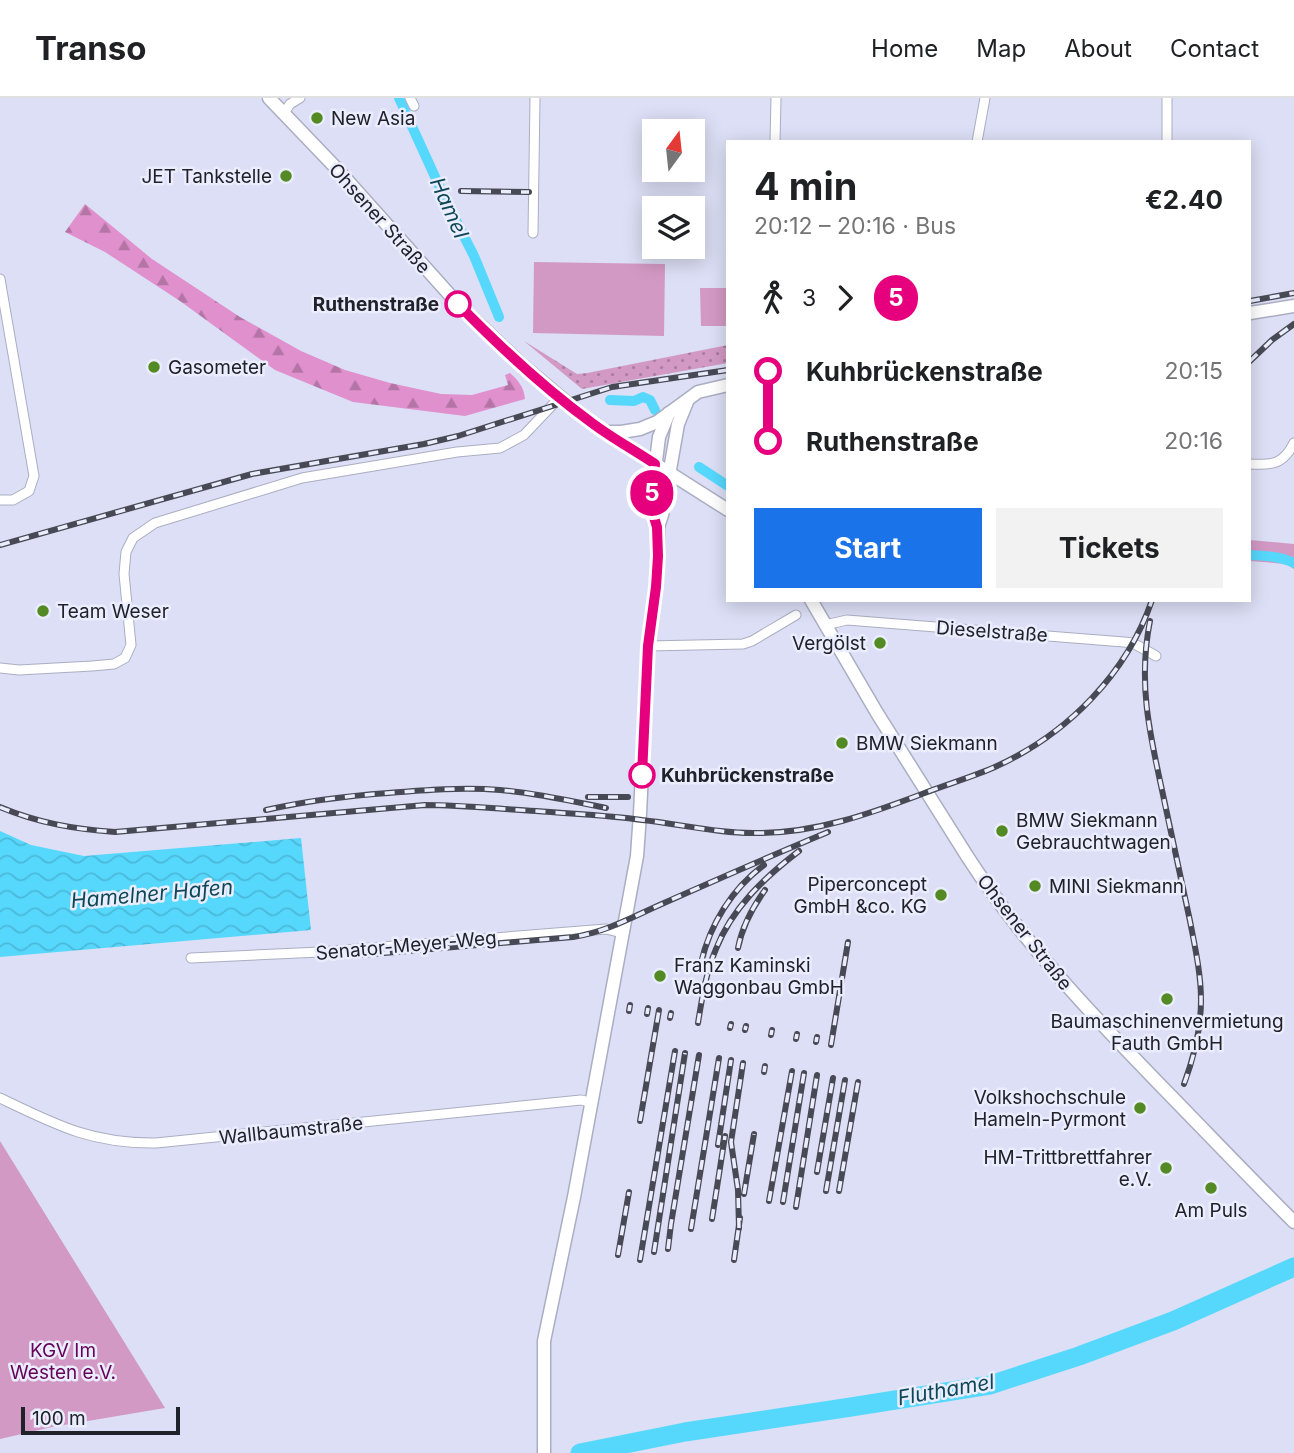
<!DOCTYPE html>
<html lang="en">
<head>
<meta charset="utf-8">
<style>
  :root { --surface:#fff; --page:#f2f2f2; --text:#202124; --muted:#757577; --line:#e0e0e0; --accent:#1a73e8 }
  body { margin:0; font-family:Inter,sans-serif; background:var(--page); color:var(--text); height:100vh; display:flex; flex-direction:column; font-size:26px; white-space:nowrap }
  * { box-sizing:border-box; margin:0 }
  p { font-size:23px; color:var(--muted) }
  .icon { flex:none; width:38px; height:38px; fill:none; stroke:currentColor; stroke-width:2; stroke-linecap:round; stroke-linejoin:round }
  .map { position:relative; flex:1; overflow:hidden }
  .panel { position:absolute; left:726px; top:42px; width:525px; height:462px; display:flex; flex-direction:column; background:var(--surface); border-radius:0px; box-shadow:0 4px 18px #0003 }
  .panel>* { flex:none }
  .badge { padding:0 14px; border-radius:23px; font-size:24px; line-height:46px }
  .needle { width:46px; rotate:15deg }
  .controls { position:absolute; left:642px; top:21px; display:grid; gap:14px }
  .controls a { display:grid; place-items:center; width:63px; height:63px; border-radius:0px; background:var(--surface); box-shadow:0 4px 18px #0003; font-size:35px }
  .scale { position:absolute; left:21px; bottom:18px; width:159px; box-sizing:border-box; padding-left:7px; border:4px solid #202229; border-top:0; font-size:19px; line-height:24px; white-space:nowrap; color:#202229; -webkit-text-stroke:5px #eaedfe; paint-order:stroke }
  .map>.badge { position:absolute; translate:-50% -50%; box-shadow:0 0 0 4px #fff }
  .legs { display:flex; align-items:center; gap:10px; height:77px; padding:0 28px; font-size:23px }
  .legs p { margin-inline-start:auto }
  .headline { display:flex; align-items:center; justify-content:space-between; height:119px; padding:0 28px }
  h1 { font-size:38px; font-weight:700; line-height:52px }
  .cta { display:flex; gap:14px; margin-top:auto; padding:14px 28px }
  .cta a { flex:1; height:80px; border-radius:0px; background:var(--accent); color:#fff; font-size:28px; font-weight:700; line-height:80px; text-align:center }
  .cta a+a { background:var(--page); color:var(--text) }
  ul { padding:0 28px; list-style:none }
  li { display:flex; align-items:center; gap:24px; height:70px; font-size:26px }
  li i { display:grid; place-items:center; width:10px; height:100%; margin:0 9px; background:currentColor }
  li i::after { content:''; width:18px; height:18px; margin:-9px; border:5px solid; border-radius:50%; background:var(--surface) }
  li p { margin-inline-start:auto }
  li:first-child i { background:linear-gradient(#0000 50%,currentColor 0) }
  li:last-child i { background:linear-gradient(currentColor 50%,#0000 0) }
  header { display:flex; align-items:center; gap:42px; box-sizing:border-box; height:98px; padding:0 35px; background:var(--surface); border-bottom:2px solid var(--line) }
  header strong { font-size:33px }
  nav { display:flex; gap:38px; margin-inline-start:auto; font-size:24px }
  .map>svg:first-child { display:block }
  .grass { fill:url(#grass-dots) }
  .forest { fill:url(#forest-firs) }
  .green { fill:#d299c4 }
  .water { fill:url(#water-waves) }
  .lines { fill:none; stroke-linecap:round; stroke-linejoin:round }
  .canal { stroke:#56d8fd; stroke-width:10 }
  .river { stroke:#56d8fd; stroke-width:19 }
  .street-casing { stroke:#abaec2; stroke-width:11 }
  .secondary-casing { stroke:#abaec2; stroke-width:15 }
  .street { stroke:#fff; stroke-width:9 }
  .secondary { stroke:#fff; stroke-width:12 }
  .rail-casing { stroke:#474a54; stroke-width:6 }
  .rail { stroke:#eaedfe; stroke-width:3.5; stroke-dasharray:10; stroke-linecap:butt }
  .line-1-casing { stroke:#fff; stroke-width:16 }
  .line-1 { stroke:#e6007e; stroke-width:10 }
  .poi-dot { fill:#548a24; stroke:#eaedfe; stroke-width:2.5 }
  .stop-1-dot { fill:#fff; stroke:#e6007e; stroke-width:3.5 }
  .labels { text-anchor:middle; stroke-width:5; stroke-linejoin:round; paint-order:stroke }
  .poi-label { font-size:19px; fill:#202229; stroke:#eaedfe; text-anchor:start }
  .street-label { font-size:19px; fill:#202229; stroke:#eaedfe }
  .stop-label { font-size:19px; font-weight:bold; fill:#202229; stroke:#eaedfe; text-anchor:end }
  .park-label { font-size:19px; fill:#660359; stroke:#eaedfe }
  .water-label { font-size:21px; font-style:italic; fill:#0d4756; stroke:#eaedfe }
</style>
</head>
<body>
<header>
<strong>Transo</strong>
<nav><a>Home</a><a>Map</a><a>About</a><a>Contact</a></nav>
</header>
<div class="map">
<svg width="1294" height="1355" viewBox="0 0 1294 1355">
  <defs>
    <pattern id="grass-dots" width="8" height="8" patternUnits="userSpaceOnUse" patternTransform="scale(1.75)"><rect width="8" height="8" fill="#d299c4"/><path d="M2 2h.1M6 6h.1" fill="none" stroke="#aa7c9f" stroke-width="1.8" stroke-linecap="round"/></pattern>
    <pattern id="forest-firs" width="22" height="20" patternUnits="userSpaceOnUse" patternTransform="scale(1.75)"><rect width="22" height="20" fill="#df90cd"/><path d="M5 1l3.5 6h-7zM16 11l3.5 6h-7z" fill="#b475a6"/></pattern>
    <pattern id="water-waves" width="16" height="10" patternUnits="userSpaceOnUse" patternTransform="scale(1.75)"><rect width="16" height="10" fill="#56d8fd"/><path d="M0 5q4-4 8 0t8 0" fill="none" stroke="#4bb9d9"/></pattern>
  </defs>
  <rect width="100%" height="100%" fill="#dcdff5"/>
  <path class="grass" d="M524 243 577 276 587 275 728 247V265L582 291Z"/>
  <path class="forest" d="M85 106 152 161 240 219 301 253 345 272 390 285 441 296 472 297 508 287 505 277 510 275C518 282 524 289 525 301L465 318 353 304 275 272 180 203 105 154 65 134Z"/>
  <g class="green">
    <path d="M534 164 665 166 664 238 533 235Z"/>
    <path d="M700 190H728V228H701Z"/>
    <path d="M1250 442 1294 446V471L1286 466 1250 463Z"/>
    <path d="M0 1043 165 1310 52 1329 0 1341Z"/>
  </g>
  <path class="water" d="M0 733 31 747 84 758 301 740 311 832 0 859Z"/>
  <g class="lines">
    <g class="canal">
      <path d="M399 0 447 105 474 158 499 219"/>
      <path d="M610 302 634 303 643 299 650 302 655 312"/>
      <path d="M699 369 728 388"/>
      <path d="M1250 457C1264 458 1281 458 1294 465"/>
    </g>
    <path class="river" d="M580 1355 685 1334 851 1309 990 1287 1079 1258 1173 1223 1294 1169"/>
    <defs>
      <g id="street">
        <path d="M410 0 414 8"/>
        <path d="M284 15 290 6 300 0"/>
        <path d="M775 44 776 0"/>
        <path d="M977 44 985 0"/>
        <path d="M1167 44V0"/>
        <path d="M533 135 535 0"/>
        <path d="M0 181 34 378 29 393 13 402H0"/>
        <path d="M1250 366C1272 367 1283 367 1294 345"/>
        <path d="M825 527 847 522 1124 544 1133 545 1156 558"/>
        <path d="M648 548 743 546 752 543 796 517"/>
        <path d="M0 570 19 572 92 568 114 566 125 560 131 547 124 476 126 454 133 440 155 425 302 380 457 354 500 350 524 337 560 299"/>
        <path d="M191 860 320 854 606 831 622 835"/>
        <path d="M0 1000C56 1027 92 1046 156 1045L581 1002 590 1004"/>
      </g>
      <g id="secondary">
        <path d="M269 0 338 72 457 205 521 266 591 325 728 412"/>
        <path d="M1250 215 1294 208"/>
        <path d="M606 334H621L640 331 657 324 698 294 728 287"/>
        <path d="M658 429 662 417 678 326 687 304"/>
        <path d="M811 502 877 615 967 758C1023 845 1095 920 1167 994 1209 1037 1251 1081 1294 1124"/>
        <path d="M544 1355V1243L574 1099 637 758 640 716 648 548 656 489 658 458V429L653 416 652 395 659 339 669 315"/>
      </g>
    </defs>
    <use href="#street" class="street-casing"/>
    <use href="#secondary" class="secondary-casing"/>
    <use href="#street" class="street"/>
    <use href="#secondary" class="secondary"/>
    <defs>
      <g id="rail">
        <path d="M461 93 529 94"/>
        <path d="M1250 203 1294 195"/>
        <path d="M1250 263 1272 242 1294 226"/>
        <path d="M0 447 252 376 424 346 458 338 612 289 728 272"/>
        <path d="M1150 523C1138 583 1149 633 1162 692 1171 736 1181 779 1190 823 1195 849 1201 876 1201 902 1201 931 1194 959 1184 986"/>
        <path d="M588 699H628"/>
        <path d="M0 709C38 725 74 731 115 734L425 707C463 707 499 711 536 713 572 716 607 717 642 722 680 726 720 736 758 735 816 735 869 716 922 696 947 686 973 679 997 668 1067 636 1127 576 1152 502"/>
        <path d="M266 712C306 703 346 698 388 695 425 692 463 689 500 692 536 695 571 703 606 710"/>
        <path d="M738 850C742 829 752 810 765 792"/>
        <path d="M360 857 573 839C607 834 634 818 664 805 718 781 773 757 828 734"/>
        <path d="M701 865C710 826 732 791 764 767"/>
        <path d="M629 913 630 907"/>
        <path d="M647 916 648 910"/>
        <path d="M670 920 671 915"/>
        <path d="M698 925C702 900 706 874 716 851 732 810 765 779 799 753"/>
        <path d="M730 930 731 926"/>
        <path d="M745 932 746 928"/>
        <path d="M771 937 772 932"/>
        <path d="M796 941 797 936"/>
        <path d="M816 944 817 939"/>
        <path d="M831 947 848 844"/>
        <path d="M764 974 765 968"/>
        <path d="M640 1023 659 912"/>
        <path d="M718 1047 731 962"/>
        <path d="M817 1074 833 980"/>
        <path d="M826 1093 845 982"/>
        <path d="M839 1093 858 984"/>
        <path d="M744 1096 754 1036"/>
        <path d="M769 1103 792 973"/>
        <path d="M783 1104 804 975"/>
        <path d="M796 1109 817 977"/>
        <path d="M712 1121 725 1038"/>
        <path d="M739 1130 738 1092 731 1044 743 965"/>
        <path d="M691 1131 719 960"/>
        <path d="M668 1151 671 1126 699 957"/>
        <path d="M654 1154 685 955"/>
        <path d="M618 1157 629 1094"/>
        <path d="M640 1162 675 953"/>
        <path d="M734 1162 740 1120"/>
      </g>
    </defs>
    <use href="#rail" class="rail-casing"/>
    <use href="#rail" class="rail"/>
  </g>
  <g class="lines">
    <defs>
      <path id="line-1" d="M458 206C499 248 544 290 592 325 612 340 634 352 655 366L652 395 653 416 657 429 658 458 656 489 648 548 642 677"/>
    </defs>
    <use href="#line-1" class="line-1-casing"/>
    <use href="#line-1" class="line-1"/>
  </g>
  <g class="poi-dot">
    <circle cx="317" cy="20" r="7"/>
    <circle cx="286" cy="78" r="7"/>
    <circle cx="154" cy="269" r="7"/>
    <circle cx="43" cy="513" r="7"/>
    <circle cx="880" cy="545" r="7"/>
    <circle cx="842" cy="645" r="7"/>
    <circle cx="1002" cy="733" r="7"/>
    <circle cx="1035" cy="788" r="7"/>
    <circle cx="941" cy="797" r="7"/>
    <circle cx="660" cy="878" r="7"/>
    <circle cx="1167" cy="901" r="7"/>
    <circle cx="1140" cy="1010" r="7"/>
    <circle cx="1166" cy="1070" r="7"/>
    <circle cx="1211" cy="1090" r="7"/>
  </g>
  <g class="stop-1-dot">
    <circle cx="458" cy="206" r="12"/>
    <circle cx="642" cy="677" r="12"/>
  </g>
  <g class="labels">
    <g class="poi-label">
      <text x="331" y="27">New Asia</text>
      <text x="272" y="85" text-anchor="end">JET Tankstelle</text>
      <text x="168" y="276">Gasometer</text>
      <text x="57" y="520">Team Weser</text>
      <text x="866" y="552" text-anchor="end">Vergölst</text>
      <text x="856" y="652">BMW Siekmann</text>
      <text x="1016" y="729">BMW Siekmann<tspan x="1016" dy="22">Gebrauchtwagen</tspan></text>
      <text x="927" y="793" text-anchor="end">Piperconcept<tspan x="927" dy="22">GmbH &amp;co. KG</tspan></text>
      <text x="1049" y="795">MINI Siekmann</text>
      <text x="674" y="874">Franz Kaminski<tspan x="674" dy="22">Waggonbau GmbH</tspan></text>
      <text x="1167" y="930" text-anchor="middle">Baumaschinenvermietung<tspan x="1167" dy="22">Fauth GmbH</tspan></text>
      <text x="1126" y="1006" text-anchor="end">Volkshochschule<tspan x="1126" dy="22">Hameln-Pyrmont</tspan></text>
      <text x="1152" y="1066" text-anchor="end">HM-Trittbrettfahrer<tspan x="1152" dy="22">e.V.</tspan></text>
      <text x="1211" y="1119" text-anchor="middle">Am Puls</text>
    </g>
    <g class="street-label">
      <text transform="translate(380 120) rotate(48)" y="7">Ohsener Straße</text>
      <text transform="translate(992 533) rotate(4)" y="7">Dieselstraße</text>
      <text transform="translate(1025 834) rotate(52)" y="7">Ohsener Straße</text>
      <text transform="translate(406 847) rotate(-5)" y="7">Senator-Meyer-Weg</text>
      <text transform="translate(291 1032) rotate(-6)" y="7">Wallbaumstraße</text>
    </g>
    <g class="stop-label">
      <text x="439" y="213">Ruthenstraße</text>
      <text x="661" y="684" text-anchor="start">Kuhbrückenstraße</text>
    </g>
    <g class="park-label">
      <text x="63" y="1259">KGV Im<tspan x="63" dy="22">Westen e.V.</tspan></text>
    </g>
    <g class="water-label">
      <text transform="translate(449 110) rotate(66)" y="7">Hamel</text>
      <text transform="translate(152 796) rotate(-5)" y="7">Hamelner Hafen</text>
      <text transform="translate(946 1292) rotate(-10)" y="7">Fluthamel</text>
    </g>
  </g>
</svg>
<div class="controls">
<a><svg class="needle" viewBox="-14 -14 28 28"><path d="M0-13l5 13h-10z" fill="#e53935"/><path d="M0 13l5-13h-10z" fill="#757577"/></svg></a>
<a><svg class="icon" aria-label="layers" viewBox="0 0 24 24"><path d="M12 4l9 5-9 5-9-5zM3 14l9 5 9-5"/></svg></a>
</div>
<div class="scale">100 m</div>
<b class="badge" style="left:652px;top:395px;background:#e6007e;color:#fff">5</b>
<section class="panel">
<div class="headline"><div><h1>4 min</h1><p>20:12 – 20:16 · Bus</p></div><b>€2.40</b></div>
<div class="legs"><svg class="icon" aria-label="walk" viewBox="0 0 24 24"><circle cx="13" cy="4" r="2"/><path d="M13 8l-2 6 4 7M11 14l-3 7M7 12l3-4h3l4 4"/></svg>3<svg class="icon" aria-label="forward" viewBox="0 0 24 24"><path d="M9 5l7 7-7 7"/></svg><b class="badge" style="background:#e6007e;color:#fff">5</b></div>
<ul>
<li><i style="color:#e6007e"></i><b>Kuhbrückenstraße</b><p>20:15</p></li>
<li><i style="color:#e6007e"></i><b>Ruthenstraße</b><p>20:16</p></li>
</ul>
<div class="cta"><a>Start</a><a>Tickets</a></div>
</section>
</div>
</body>
</html>
